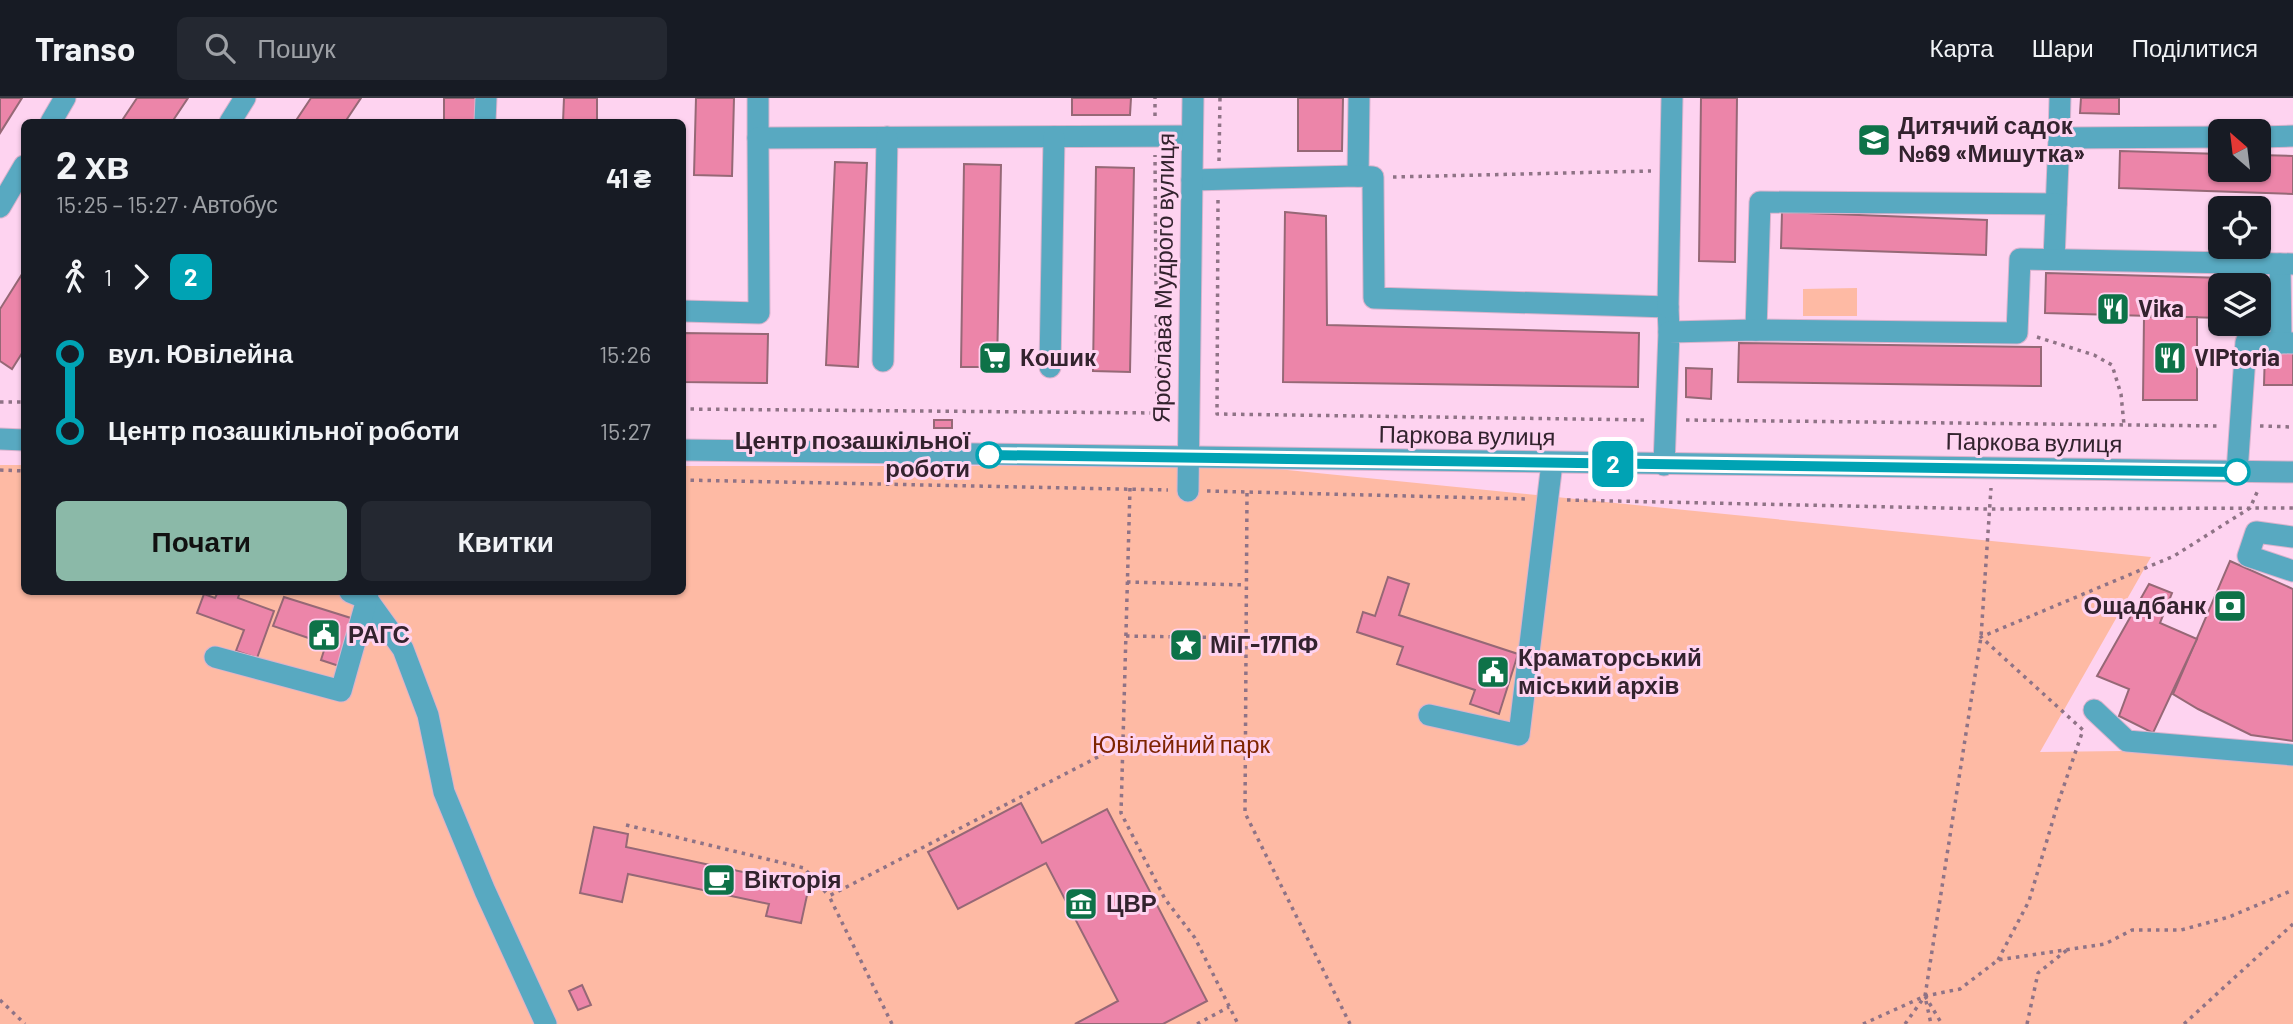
<!DOCTYPE html>
<html lang="uk">
<head>
<meta charset="utf-8">
<style>
  :root { --surface:#171b24; --page:#242831; --text:#f1f3f6; --muted:#9ea1a6; --line:#363941; --accent:#8bb9a8 }
  body { margin:0; font-family:Barlow,sans-serif; background:var(--page); color:var(--text); height:100vh; display:flex; flex-direction:column; font-size:26px; white-space:nowrap }
  * { box-sizing:border-box; margin:0 }
  p { font-size:23px; color:var(--muted) }
  .icon { flex:none; width:38px; height:38px; fill:none; stroke:currentColor; stroke-width:2; stroke-linecap:round; stroke-linejoin:round }
  .map { position:relative; flex:1; overflow:hidden }
  .details { position:absolute; left:21px; top:21px; width:665px; height:476px; display:flex; flex-direction:column; background:var(--surface); border-radius:10px; box-shadow:0 2px 5px #0004 }
  .details>* { flex:none }
  .badge { padding:0 14px; border-radius:10px; font-size:24px; line-height:46px }
  .needle { width:46px; rotate:332deg }
  .buttons { position:absolute; left:2208px; top:21px; display:grid; gap:14px }
  .buttons a { display:grid; place-items:center; width:63px; height:63px; border-radius:10px; background:var(--surface); box-shadow:0 2px 5px #0004; font-size:35px }
  .map>.badge { position:absolute; translate:-50% -50%; box-shadow:0 0 0 4px #fff }
  .legs { display:flex; align-items:center; gap:10px; height:77px; padding:0 35px; font-size:23px }
  .legs p { margin-inline-start:auto }
  .head { display:flex; align-items:center; justify-content:space-between; height:119px; padding:0 35px }
  h1 { font-size:38px; font-weight:700; line-height:52px }
  .primary-button { display:flex; gap:14px; margin-top:auto; padding:14px 35px }
  .primary-button a { flex:1; height:80px; border-radius:10px; background:var(--accent); color:#111; font-size:28px; font-weight:700; line-height:80px; text-align:center }
  .primary-button a+a { background:var(--page); color:var(--text) }
  ul { padding:0 35px; list-style:none }
  li { display:flex; align-items:center; gap:24px; height:77px; font-size:26px }
  li i { display:grid; place-items:center; width:10px; height:100%; margin:0 9px; background:currentColor }
  li i::after { content:''; width:18px; height:18px; margin:-9px; border:5px solid; border-radius:50%; background:var(--surface) }
  li p { margin-inline-start:auto }
  li:first-child i { background:linear-gradient(#0000 50%,currentColor 0) }
  li:last-child i { background:linear-gradient(currentColor 50%,#0000 0) }
  header { display:flex; align-items:center; gap:42px; box-sizing:border-box; height:98px; padding:0 35px; background:var(--surface); border-bottom:2px solid var(--line) }
  header strong { font-size:33px }
  nav { display:flex; gap:38px; margin-inline-start:auto; font-size:24px }
  .search { width:490px; height:63px; background:var(--page); display:flex; align-items:center; gap:18px; box-sizing:border-box; padding:0 24px; border-radius:10px; color:var(--muted); font-size:26px }
  .map>svg:first-child { display:block }
  .green { fill:#febaa4 }
  .building { fill:#ec85a9; stroke:#966876; stroke-width:2 }
  .lines { fill:none; stroke-linecap:round; stroke-linejoin:round }
  .minor-casing { stroke:#d9b3cd; stroke-width:23 }
  .path { stroke:#8f7386; stroke-width:3.5; stroke-dasharray:3.5 5; stroke-linecap:butt }
  .minor { stroke:#58a9c1; stroke-width:21 }
  .line-1-casing { stroke:#fff; stroke-width:16 }
  .line-1 { stroke:#00a3b4; stroke-width:10 }
  .stop-1-dot { fill:#fff; stroke:#00a3b4; stroke-width:3.5 }
  .labels { text-anchor:middle; stroke-width:6; stroke-linejoin:round; paint-order:stroke }
  .poi-label { font-size:24px; font-weight:bold; fill:#33232e; stroke:#fed3f0; text-anchor:start }
  .street-label { font-size:24px; fill:#33232e; stroke:#fed3f0 }
  .stop-label { font-size:24px; font-weight:bold; fill:#33232e; stroke:#fed3f0; text-anchor:end }
  .park-label { font-size:24px; fill:#7e2400; stroke:#fed3f0 }
</style>
</head>
<body>
<header>
<strong>Transo</strong>
<div class="search"><svg class="icon" aria-label="search" viewBox="0 0 24 24"><circle cx="10" cy="10" r="6"/><path d="M15 15l6 6"/></svg>Пошук</div>
<nav><a>Карта</a><a>Шари</a><a>Поділитися</a></nav>
</header>
<div class="map">
<svg width="2293" height="926" viewBox="0 0 2293 926">
  <rect width="100%" height="100%" fill="#fed3f0"/>
  <g class="green">
    <path d="M1857 190V218H1803V191Z"/>
    <path d="M0 367H24V494H682L683 368H1248L2151 459 2040 654 2293 651V926H0Z"/>
  </g>
  <g class="building">
    <path d="M0 0H22L0 35Z"/>
    <path d="M137 0H188L172 24H121Z"/>
    <path d="M311 0H361L345 24H295Z"/>
    <path d="M444 0H481L480 23H444Z"/>
    <path d="M564 0H597V24H563Z"/>
    <path d="M696 0H734L732 78 694 77Z"/>
    <path d="M1072 0H1131L1130 17H1072Z"/>
    <path d="M1298 0H1343L1342 53H1298Z"/>
    <path d="M1701 0H1737L1735 164 1699 163Z"/>
    <path d="M2081 0H2119V16L2080 15Z"/>
    <path d="M2120 53 2221 56V72H2259V57L2293 58V96L2119 90Z"/>
    <path d="M835 64 867 65 858 269 826 267Z"/>
    <path d="M964 66 1001 67 997 269H961Z"/>
    <path d="M1096 69 1134 70 1130 274 1093 273Z"/>
    <path d="M1285 114 1326 118 1327 227 1639 235 1638 289 1283 284Z"/>
    <path d="M1782 114 1987 122 1986 157 1781 150Z"/>
    <path d="M24 173V252L12 271 0 263V211Z"/>
    <path d="M2046 175 2261 181 2260 221 2259 187H2221V220L2045 215Z"/>
    <path d="M2144 219H2197V302H2143Z"/>
    <path d="M682 235 768 236 767 285 682 284Z"/>
    <path d="M1739 245 2041 249V288L1738 284Z"/>
    <path d="M2265 252H2293V287H2264Z"/>
    <path d="M1686 270 1712 271 1711 301 1686 299Z"/>
    <rect x="934" y="322" width="18" height="8"/>
    <path d="M2230 463 2293 491V643L2251 637 2198 611 2173 596Z"/>
    <path d="M1388 479 1409 486 1399 517 1518 556 1499 616 1470 606 1475 592 1397 566 1403 549 1357 534 1363 514 1375 518Z"/>
    <path d="M2149 486 2172 495 2160 525 2197 541 2153 635 2119 618 2129 591 2097 578Z"/>
    <path d="M218 494H240L238 500 274 513 257 560 236 553 244 532 197 515 204 496 215 500Z"/>
    <path d="M284 499 354 521 339 568 321 562 326 546 273 528Z"/>
    <path d="M1021 705 1042 745 1107 711 1207 903 1163 926H1075L1118 903 1046 765 958 811 928 754Z"/>
    <path d="M594 729 628 736 626 749 809 788 801 825 766 818 769 806 628 776 622 804 580 795Z"/>
    <path d="M582 887 591 907 578 912 569 893Z"/>
  </g>
  <g class="lines">
    <defs>
      <g id="minor">
        <path d="M758 0V40"/>
        <path d="M51 24 65 0"/>
        <path d="M230 24 245 0"/>
        <path d="M485 24 486 0"/>
        <path d="M2259 39 2293 38"/>
        <path d="M2059 40 2060 0"/>
        <path d="M1358 78 1359 0"/>
        <path d="M1192 82 1358 78 1373 79 1374 200 1668 209 1669 234"/>
        <path d="M0 109 24 68"/>
        <path d="M2054 161 2059 40 2221 39"/>
        <path d="M2280 166 2281 245"/>
        <path d="M1668 209 1672 0"/>
        <path d="M682 213 759 215 758 40 1192 38"/>
        <path d="M1756 232 1760 104 2056 106"/>
        <path d="M883 263 887 39"/>
        <path d="M1050 269 1054 39"/>
        <path d="M0 341 24 342"/>
        <path d="M682 352 2293 374"/>
        <path d="M1664 367 1669 234 1756 232 2017 235 2020 161 2293 166"/>
        <path d="M2237 374 2246 244 2293 245"/>
        <path d="M1188 393 1193 0"/>
        <path d="M2293 439 2256 434 2248 458 2293 473"/>
        <path d="M368 494 367 501 403 551 428 617 444 694 485 793 546 926"/>
        <path d="M215 559 341 593 367 501 350 494"/>
        <path d="M2094 612 2127 643 2293 657"/>
        <path d="M1429 617 1519 637 1552 365"/>
      </g>
    </defs>
    <use href="#minor" class="minor-casing"/>
    <g class="path">
      <path d="M1155 18V0"/>
      <path d="M1219 63 1220 0"/>
      <path d="M1393 79 1651 73"/>
      <path d="M1218 102 1217 316 1647 322"/>
      <path d="M2037 239 2094 257 2112 267 2121 296 2124 327"/>
      <path d="M0 304H24"/>
      <path d="M682 311 1157 315 1155 57"/>
      <path d="M1686 322 2221 328"/>
      <path d="M2260 328 2293 329"/>
      <path d="M0 372 24 373"/>
      <path d="M682 382 1168 392"/>
      <path d="M1130 390 1121 715 1165 801 1195 840 1238 926"/>
      <path d="M1207 393 1528 401"/>
      <path d="M1247 395 1245 715 1350 926"/>
      <path d="M1567 402 1989 411 2293 410"/>
      <path d="M1127 484 1246 487"/>
      <path d="M1126 538 1246 540"/>
      <path d="M626 727 804 770 829 798"/>
      <path d="M1998 862 2029 803 2058 705 2083 632 1981 539 2174 458 2250 410 2258 392"/>
      <path d="M1925 898 1942 926"/>
      <path d="M0 902 25 926"/>
      <path d="M1926 903 1931 926"/>
      <path d="M892 926 829 798 1123 646"/>
      <path d="M1197 926 1229 909"/>
      <path d="M1863 926 1925 898 1981 539 1991 390"/>
      <path d="M1905 926 1925 898 1960 891 1998 862 2105 846 2132 832H2181L2229 819 2293 792"/>
      <path d="M2027 926 2038 875 2067 852"/>
      <path d="M2184 926 2293 826"/>
    </g>
    <use href="#minor" class="minor"/>
  </g>
  <g class="lines">
    <defs>
      <path id="line-1" d="M989 357 2237 374"/>
    </defs>
    <use href="#line-1" class="line-1-casing"/>
    <use href="#line-1" class="line-1"/>
  </g>
  <defs>
    <symbol id="school-square" viewBox="-11 -11 22 22"><rect x="-9" y="-9" width="18" height="18" rx="4" fill="#0e7248" stroke="#fed3f0"/><path d="M0-5L7-2L0 1L-7-2ZM-4 1L0 2.5L4 1V4Q0 6-4 4Z" fill="#fff"/></symbol>
    <symbol id="restaurant-square" viewBox="-11 -11 22 22"><rect x="-9" y="-9" width="18" height="18" rx="4" fill="#0e7248" stroke="#fed3f0"/><path d="M-5-6h1v4h1v-4h1v4h1v-4h1v5L-1.5 .5V6h-2V.5L-5-1ZM5-6V6H3V1.5H1.5Q1.5-4 5-6Z" fill="#fff"/></symbol>
    <symbol id="supermarket-square" viewBox="-11 -11 22 22"><rect x="-9" y="-9" width="18" height="18" rx="4" fill="#0e7248" stroke="#fed3f0"/><path d="M-6-5.5h2.5l.6 2H6L4.5 2H-2.5L-4.4-4H-6ZM-1.5 3.2a1.3 1.3 0 1 0 .1 0ZM3 3.2a1.3 1.3 0 1 0 .1 0Z" fill="#fff"/></symbol>
    <symbol id="bank-square" viewBox="-11 -11 22 22"><rect x="-9" y="-9" width="18" height="18" rx="4" fill="#0e7248" stroke="#fed3f0"/><path d="M-6-4H6V4H-6ZM0-2.3a2.3 2.3 0 1 0 0 4.6a2.3 2.3 0 1 0 0-4.6Z" fill="#fff"/></symbol>
    <symbol id="civic-square" viewBox="-11 -11 22 22"><rect x="-9" y="-9" width="18" height="18" rx="4" fill="#0e7248" stroke="#fed3f0"/><path d="M-.6-6.5H3V-4.5H.6V-3L4-1V1h2V6H-6V1h2V-1L-.6-3ZM-1.2 2.5V6h2.4V2.5Z" fill="#fff"/></symbol>
    <symbol id="sight-square" viewBox="-11 -11 22 22"><rect x="-9" y="-9" width="18" height="18" rx="4" fill="#0e7248" stroke="#fed3f0"/><path d="M0-6L1.8-2.2L6-1.7L2.9 1.2L3.7 5.4L0 3.3L-3.7 5.4L-2.9 1.2L-6-1.7L-1.8-2.2Z" fill="#fff"/></symbol>
    <symbol id="cafe-square" viewBox="-11 -11 22 22"><rect x="-9" y="-9" width="18" height="18" rx="4" fill="#0e7248" stroke="#fed3f0"/><path d="M-5.5-4.5H6V0H3Q3 3.5 0 3.5H-2.5Q-5.5 3.5-5.5 0ZM3-3.2v2h1.7v-2ZM-6 4.5H4V6H-6Z" fill="#fff"/></symbol>
    <symbol id="museum-square" viewBox="-11 -11 22 22"><rect x="-9" y="-9" width="18" height="18" rx="4" fill="#0e7248" stroke="#fed3f0"/><path d="M0-6L6-3V-2H-6V-3ZM-5-1h2V3h-2ZM-1-1h2V3h-2ZM3-1h2V3H3ZM-6 4H6V6H-6Z" fill="#fff"/></symbol>
  </defs>
  <g fill-rule="evenodd">
    <use href="#school-square" x="1855" y="23" width="38" height="38"/>
    <use href="#restaurant-square" x="2094" y="192" width="38" height="38"/>
    <use href="#supermarket-square" x="976" y="241" width="38" height="38"/>
    <use href="#restaurant-square" x="2151" y="241" width="38" height="38"/>
    <use href="#bank-square" x="2211" y="489" width="38" height="38"/>
    <use href="#civic-square" x="305" y="518" width="38" height="38"/>
    <use href="#sight-square" x="1167" y="528" width="38" height="38"/>
    <use href="#civic-square" x="1474" y="555" width="38" height="38"/>
    <use href="#cafe-square" x="700" y="763" width="38" height="38"/>
    <use href="#museum-square" x="1062" y="787" width="38" height="38"/>
  </g>
  <g class="stop-1-dot">
    <circle cx="989" cy="357" r="12"/>
    <circle cx="2237" cy="374" r="12"/>
  </g>
  <g class="labels">
    <g class="poi-label">
      <text x="1898" y="36">Дитячий садок<tspan x="1898" dy="28">№69 «Мишутка»</tspan></text>
      <text x="2138" y="219">Vika</text>
      <text x="1020" y="268">Кошик</text>
      <text x="2194" y="268">VIPtoria</text>
      <text x="2206" y="516" text-anchor="end">Ощадбанк</text>
      <text x="348" y="545">РАГС</text>
      <text x="1210" y="555">МіГ-17ПФ</text>
      <text x="1518" y="568">Краматорський<tspan x="1518" dy="28">міський архів</tspan></text>
      <text x="744" y="790">Вікторія</text>
      <text x="1106" y="814">ЦВР</text>
    </g>
    <g class="street-label">
      <text transform="translate(1164 180) rotate(-89)" y="8">Ярослава Мудрого вулиця</text>
      <text transform="translate(1467 338) rotate(1)" y="8">Паркова вулиця</text>
      <text transform="translate(2034 345) rotate(1)" y="8">Паркова вулиця</text>
    </g>
    <g class="stop-label">
      <text x="970" y="351">Центр позашкільної<tspan x="970" dy="28">роботи</tspan></text>
    </g>
    <g class="park-label">
      <text x="1181" y="655">Ювілейний парк</text>
    </g>
  </g>
</svg>
<div class="buttons">
<a><svg class="needle" viewBox="-14 -14 28 28"><path d="M0-13l5 13h-10z" fill="#e53935"/><path d="M0 13l5-13h-10z" fill="#9ea1a6"/></svg></a>
<a><svg class="icon" aria-label="locate" viewBox="0 0 24 24"><circle cx="12" cy="12" r="6"/><path d="M12 2v4M12 18v4M2 12h4M18 12h4"/></svg></a>
<a><svg class="icon" aria-label="layers" viewBox="0 0 24 24"><path d="M12 4l9 5-9 5-9-5zM3 14l9 5 9-5"/></svg></a>
</div>
<b class="badge" style="left:1613px;top:366px;background:#00a3b4;color:#fff">2</b>
<section class="details">
<div class="head"><div><h1>2 хв</h1><p>15:25 – 15:27 · Автобус</p></div><b>41 ₴</b></div>
<div class="legs"><svg class="icon" aria-label="walk" viewBox="0 0 24 24"><circle cx="13" cy="4" r="2"/><path d="M13 8l-2 6 4 7M11 14l-3 7M7 12l3-4h3l4 4"/></svg>1<svg class="icon" aria-label="forward" viewBox="0 0 24 24"><path d="M9 5l7 7-7 7"/></svg><b class="badge" style="background:#00a3b4;color:#fff">2</b></div>
<ul>
<li><i style="color:#00a3b4"></i><b>вул. Ювілейна</b><p>15:26</p></li>
<li><i style="color:#00a3b4"></i><b>Центр позашкільної роботи</b><p>15:27</p></li>
</ul>
<div class="primary-button"><a>Почати</a><a>Квитки</a></div>
</section>
</div>
</body>
</html>
